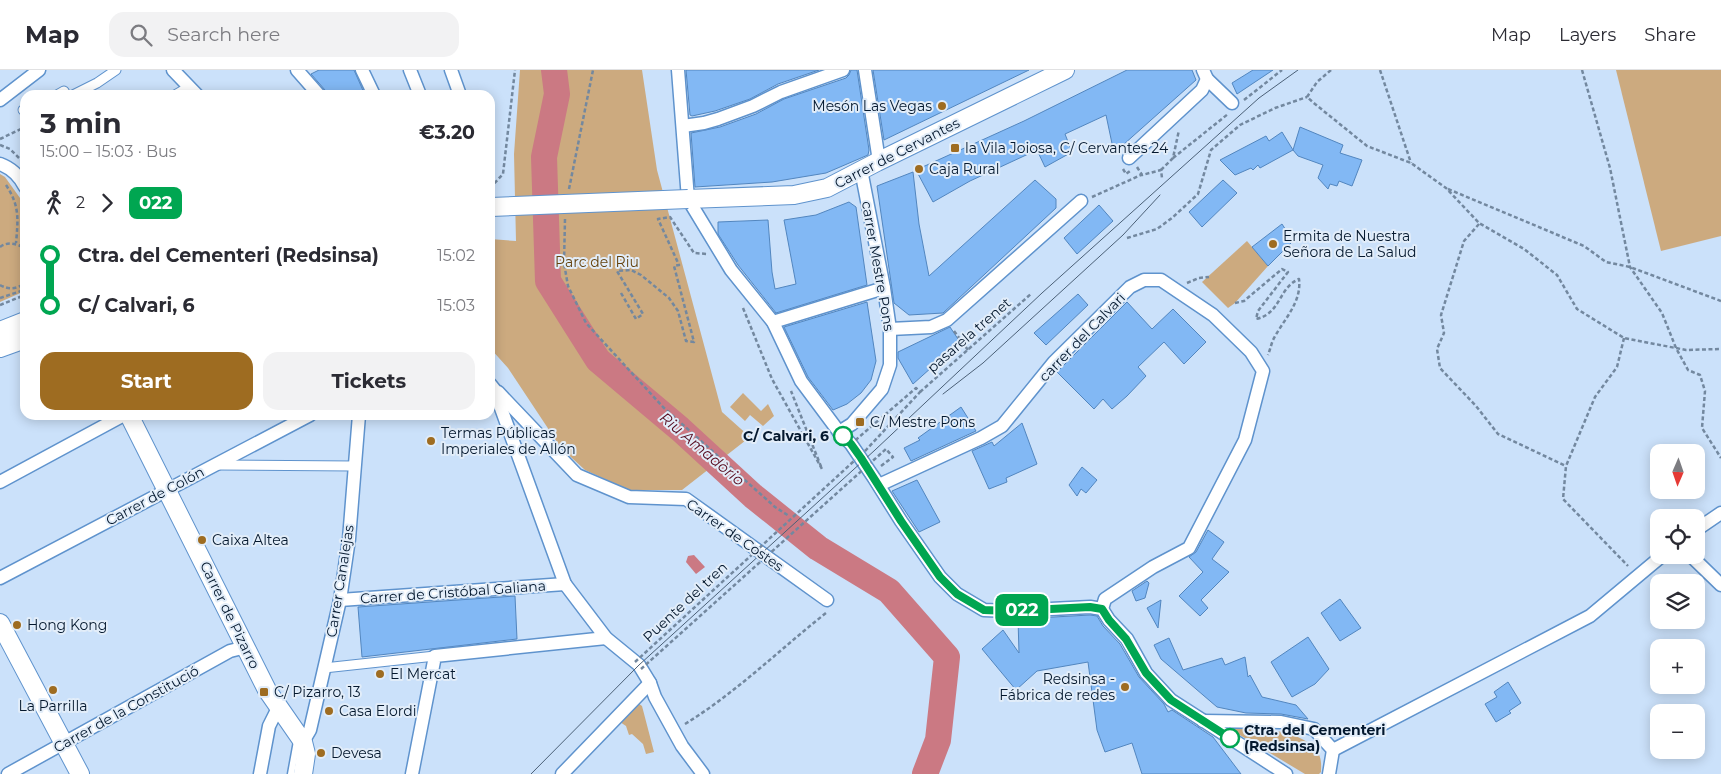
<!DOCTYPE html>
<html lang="en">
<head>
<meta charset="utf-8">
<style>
  :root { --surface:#fff; --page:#f2f2f3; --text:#2b2b33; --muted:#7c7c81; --line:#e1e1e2; --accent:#9e6c21 }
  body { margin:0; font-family:Montserrat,sans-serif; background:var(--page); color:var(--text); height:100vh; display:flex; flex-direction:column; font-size:19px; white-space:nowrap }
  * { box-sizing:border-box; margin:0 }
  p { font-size:16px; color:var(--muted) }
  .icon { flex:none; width:28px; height:28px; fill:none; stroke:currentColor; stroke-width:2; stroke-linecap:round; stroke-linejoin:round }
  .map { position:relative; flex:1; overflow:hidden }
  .panel { position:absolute; left:20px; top:20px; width:475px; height:330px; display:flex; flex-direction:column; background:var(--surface); border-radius:15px; box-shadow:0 2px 12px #0003 }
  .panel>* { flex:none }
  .badge { padding:0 10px; border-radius:8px; font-size:18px; line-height:32px }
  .needle { width:32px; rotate:182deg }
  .tools { position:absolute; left:1650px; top:374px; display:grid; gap:10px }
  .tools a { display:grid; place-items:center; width:55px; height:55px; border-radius:10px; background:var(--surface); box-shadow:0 2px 12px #0003; font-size:25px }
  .map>.badge { position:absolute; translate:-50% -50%; box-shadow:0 0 0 2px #fff }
  .legs { display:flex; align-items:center; gap:8px; height:55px; padding:0 20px; font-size:16px }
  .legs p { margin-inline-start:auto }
  .head { display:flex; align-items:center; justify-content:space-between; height:85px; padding:0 20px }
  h1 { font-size:28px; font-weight:700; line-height:38px }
  .action { display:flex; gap:10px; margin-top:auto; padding:10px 20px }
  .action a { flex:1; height:58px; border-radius:15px; background:var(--accent); color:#fff; font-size:20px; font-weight:700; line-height:58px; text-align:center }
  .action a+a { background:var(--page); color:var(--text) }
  ul { padding:0 20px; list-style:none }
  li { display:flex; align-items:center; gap:18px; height:50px; font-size:19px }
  li i { display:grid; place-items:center; width:8px; height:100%; margin:0 6px; background:currentColor }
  li i::after { content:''; width:12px; height:12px; margin:-6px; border:4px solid; border-radius:50%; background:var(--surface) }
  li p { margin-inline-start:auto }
  li:first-child i { background:linear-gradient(#0000 50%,currentColor 0) }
  li:last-child i { background:linear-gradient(currentColor 50%,#0000 0) }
  header { display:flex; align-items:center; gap:30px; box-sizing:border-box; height:70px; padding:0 25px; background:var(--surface); border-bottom:1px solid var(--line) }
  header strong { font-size:24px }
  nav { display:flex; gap:28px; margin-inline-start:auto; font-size:18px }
  .search { width:350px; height:45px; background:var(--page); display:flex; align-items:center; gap:12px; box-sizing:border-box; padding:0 18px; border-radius:15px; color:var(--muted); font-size:19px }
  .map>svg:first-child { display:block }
  .green { fill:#ccaa7f }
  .water { fill:#cb7983 }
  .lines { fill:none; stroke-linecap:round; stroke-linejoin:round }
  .river { stroke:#cb7983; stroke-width:26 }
  .building { fill:#82b8f4; stroke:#5286bf }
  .service-casing { stroke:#5f93cd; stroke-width:9 }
  .pedestrian-casing { stroke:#5f93cd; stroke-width:11 }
  .minor-casing { stroke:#5f93cd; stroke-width:15 }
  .secondary-casing { stroke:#5f93cd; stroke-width:20 }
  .path { stroke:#73889f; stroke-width:2.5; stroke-dasharray:4 2.5; stroke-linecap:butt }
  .service { stroke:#fff; stroke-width:6 }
  .pedestrian { stroke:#fff; stroke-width:9 }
  .minor { stroke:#fff; stroke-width:12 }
  .secondary { stroke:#fff; stroke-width:18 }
  .tram { stroke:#4b6077; stroke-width:1 }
  .secondary-bridge-casing { stroke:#5f93cd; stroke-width:20; stroke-linecap:butt }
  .path-bridge { stroke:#73889f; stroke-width:2.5; stroke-dasharray:4 2.5; stroke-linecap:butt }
  .secondary-bridge { stroke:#fff; stroke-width:18 }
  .line-1-casing { stroke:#fff; stroke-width:11 }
  .line-1 { stroke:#00a651; stroke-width:8 }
  .poi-dot { fill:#9e6c21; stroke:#e2edf9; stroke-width:2 }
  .stop-1-dot { fill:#fff; stroke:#00a651; stroke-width:2.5 }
  .labels { text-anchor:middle; stroke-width:4; stroke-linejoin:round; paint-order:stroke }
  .poi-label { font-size:14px; fill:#04182e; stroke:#e2edf9; text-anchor:start }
  .street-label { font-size:14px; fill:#04182e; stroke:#e2edf9 }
  .park-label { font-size:14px; fill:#64420d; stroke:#e2edf9 }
  .stop-label { font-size:14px; font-weight:bold; fill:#04182e; stroke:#e2edf9; text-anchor:end }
  .water-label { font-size:15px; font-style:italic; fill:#55091d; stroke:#e2edf9 }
</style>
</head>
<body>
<header>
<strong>Map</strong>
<div class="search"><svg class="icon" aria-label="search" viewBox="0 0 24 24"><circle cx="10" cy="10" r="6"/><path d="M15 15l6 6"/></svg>Search here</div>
<nav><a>Map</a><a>Layers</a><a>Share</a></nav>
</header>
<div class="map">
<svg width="1721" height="704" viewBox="0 0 1721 704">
  <rect width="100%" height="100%" fill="#cbe1fa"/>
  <g class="green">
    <path d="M520 0H642L657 100 722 342 750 367 682 420H629L585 400 561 378 508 298 490 278V169L516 171 514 84Z"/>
    <path d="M1616 0H1721V166L1661 181Z"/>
    <path d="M0 104 5 107 25 135V221L0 232Z"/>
    <path d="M1247 171 1268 196 1235 233 1228 238 1202 212Z"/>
    <path d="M743 323 761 341 768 334 774 346 763 356 750 345 745 351 730 337Z"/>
    <path d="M638 633 642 636 654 682 646 684 643 674 632 664 629 665 626 656 620 652Z"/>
    <path d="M1235 657C1260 659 1303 659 1318 683 1322 689 1321 696 1321 702L1319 704H1305L1233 661Z"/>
  </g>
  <path class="water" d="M694 485 705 497 696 504 686 492 688 486Z"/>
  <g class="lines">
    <path class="river" d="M554 0 557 24 544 87 548 211 598 290 680 359 753 426 818 478 889 521 947 587 938 670 925 704"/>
  </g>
  <g class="building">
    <path d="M319 0H354L365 25H327L325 20 311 4Z"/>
    <path d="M686 0H819L778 14 750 29 715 41 692 46 690 45Z"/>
    <path d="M851 0H857L869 80 868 85 826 103 772 112 695 117 691 63 720 57 756 44 784 29 846 8 849 5Z"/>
    <path d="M873 0H1029L884 70Z"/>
    <path d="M1127 0H1192L1196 10 1114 83 1106 45 1065 64 1072 82 1045 97 1037 80 970 111 933 132 916 100 1024 51Z"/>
    <path d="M1253 0H1273L1237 24 1232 13Z"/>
    <path d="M1300 57 1343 75 1340 83 1362 90 1352 116 1339 111 1337 116 1330 114 1328 119 1318 108 1323 95 1298 86 1293 80Z"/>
    <path d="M1282 62 1293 80 1260 98 1258 95 1253 100 1251 98 1235 105 1220 90 1266 66 1269 71Z"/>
    <path d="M913 102 919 154 929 206 1035 110 1056 129V138L943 243 909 245 894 233 877 116Z"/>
    <path d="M1223 110 1237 123 1202 157 1189 142Z"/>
    <path d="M849 132 856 137 867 215 776 243 738 195 718 164V152L768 150 772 202 775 219 796 214 784 150 816 145Z"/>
    <path d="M1099 135 1113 151 1077 184 1064 168Z"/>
    <path d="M1282 154 1293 171 1268 196 1252 177Z"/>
    <path d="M1078 224 1088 235 1046 275 1034 263Z"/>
    <path d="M867 232 876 291 871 310 861 323 847 334 833 340 808 307 784 257Z"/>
    <path d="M1127 232 1152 259 1173 239 1206 272 1184 294 1164 272 1138 297 1146 306 1127 326 1112 339 1103 329 1094 339 1057 302Z"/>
    <path d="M950 257 960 272 913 314 898 288V282Z"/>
    <path d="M961 337 976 361 911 391 904 378 920 370 918 368Z"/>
    <path d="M1022 353 1037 394 1006 408 1007 412 989 419 972 381 992 372 994 376Z"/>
    <path d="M1082 397 1097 410 1086 423 1081 419 1077 426 1069 415Z"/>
    <path d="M917 410 940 452 919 462 892 421Z"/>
    <path d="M1208 460 1224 472 1212 489 1229 502 1201 530 1208 538 1200 546 1179 526 1203 502 1189 487 1196 482Z"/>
    <path d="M1147 511 1149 513 1145 528 1136 531 1132 521Z"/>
    <path d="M515 526 517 569 362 587 358 537Z"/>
    <path d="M1340 529 1361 558 1340 571 1321 543Z"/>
    <path d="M1161 530 1158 558 1147 538Z"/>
    <path d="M1090 545 1097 546 1103 556 1120 574 1139 607 1164 634 1168 642 1172 640 1213 667 1241 704H1142L1132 673 1105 682 1097 660 1088 592 1037 601 1016 620 982 579 1003 560 1019 583 1018 549Z"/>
    <path d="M1308 567 1329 599 1315 614 1292 627 1271 592Z"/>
    <path d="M1169 568 1183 600 1222 588 1225 595 1245 587 1248 607 1250 605 1262 627 1296 635 1308 649 1281 644 1246 643 1217 637 1161 589 1154 575Z"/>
    <path d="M1508 612 1521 633 1509 641 1511 643 1496 652 1485 634 1497 627 1494 622Z"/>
  </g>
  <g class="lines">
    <defs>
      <path id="service" d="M291 704 297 671"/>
      <g id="pedestrian">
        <path d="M57 25 64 21 66 25"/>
        <path d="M73 25 97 13 116 0"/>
        <path d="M175 25 189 17"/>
        <path d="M23 40 25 39"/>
        <path d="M217 395 354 396"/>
        <path d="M324 598 435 586"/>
      </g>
      <g id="minor">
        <path d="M173 0 197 25"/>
        <path d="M297 0 319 25"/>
        <path d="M362 0 374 25"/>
        <path d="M410 0 420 25"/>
        <path d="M451 0 460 25"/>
        <path d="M678 0 688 129 731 200 773 252 801 311 839 362 851 374 874 408 901 451 940 507 957 524 984 540 1009 541 1090 537 1102 539 1109 550 1127 569 1146 603 1171 630 1286 704"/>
        <path d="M865 0 879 91"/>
        <path d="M1207 9 1232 33"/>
        <path d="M0 30 39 0"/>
        <path d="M683 56 704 53 718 49 753 36 781 22 843 0"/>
        <path d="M1129 88 1202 20 1207 9 1203 0"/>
        <path d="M0 94C11 98 20 107 25 117"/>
        <path d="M773 252 884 218"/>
        <path d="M890 259 931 257 947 250 1081 131"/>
        <path d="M490 314 494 319 565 514 606 568 639 595 650 613 655 627 682 676 703 704"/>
        <path d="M498 322 577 405 629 427 686 429 827 530"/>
        <path d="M839 362 852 354 882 319 890 295V259L884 218 861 100"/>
        <path d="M0 412 124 345"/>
        <path d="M879 415 981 368 1002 356 1054 292 1130 217 1144 210H1161L1213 245 1251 282 1263 301 1245 370 1189 478 1153 497 1105 529 1102 539"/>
        <path d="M1696 460 1721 443"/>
        <path d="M1690 485 1721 515"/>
        <path d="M0 508 310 345"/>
        <path d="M340 530 565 514"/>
        <path d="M1203 651 1281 652 1314 659 1333 680 1329 704"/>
        <path d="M303 672 310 660 340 530 349 469 359 345"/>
        <path d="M1333 680 1590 546 1663 485"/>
        <path d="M8 704 230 581 246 577"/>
        <path d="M260 704 269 656 278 638"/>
        <path d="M412 704 435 586 606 568"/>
        <path d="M562 704 650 613"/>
      </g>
      <g id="secondary">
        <path d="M688 129 794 125 827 118 877 92 1065 0"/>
        <path d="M0 261 25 251"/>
        <path d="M0 278 25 269"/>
        <path d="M129 345 267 620 303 672 306 684 303 704"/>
        <path d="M0 553 80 704"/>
      </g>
    </defs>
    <use href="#service" class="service-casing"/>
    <use href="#pedestrian" class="pedestrian-casing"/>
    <use href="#minor" class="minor-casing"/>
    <use href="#secondary" class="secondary-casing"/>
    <g class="path">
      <path d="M1331 0 1317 12 1307 27 1315 34 1367 76 1411 93 1446 118 1479 153 1524 179 1557 205 1577 239 1624 268 1686 280 1721 279"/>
      <path d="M1380 0 1411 93"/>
      <path d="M1582 0 1610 98 1630 197 1662 243 1676 278 1688 300 1700 305 1705 321 1702 358 1721 388"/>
      <path d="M1244 30 1282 0"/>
      <path d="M0 69 25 57"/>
      <path d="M0 75 10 79 21 90"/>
      <path d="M1173 88 1228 44"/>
      <path d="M1137 97 1142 105 1161 100 1162 108"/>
      <path d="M1123 99 1126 104 1130 101"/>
      <path d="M1161 100 1173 88 1179 60"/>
      <path d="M6 115C20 136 18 150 16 173"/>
      <path d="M490 118 503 104 515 0"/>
      <path d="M569 119 593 0"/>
      <path d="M1448 119 1584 176 1606 192 1630 197 1721 231"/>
      <path d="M1092 127 1141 105"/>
      <path d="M565 149 564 193 568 216 586 253 663 337 775 437 789 446"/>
      <path d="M1479 154 1464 171 1441 245 1444 263 1437 279 1440 298 1476 336 1498 364 1566 396"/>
      <path d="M1127 168 1157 159 1172 148 1198 124 1211 80 1240 55 1275 38 1307 27"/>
      <path d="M0 177C8 171 17 174 25 178"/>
      <path d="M1187 213 1199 208 1209 207"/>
      <path d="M0 215C9 220 17 219 25 213"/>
      <path d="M621 223 636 249 643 244 617 201 631 200 641 205 669 228 678 241 686 271 694 272 674 196 679 195 658 149 670 147 694 183 707 184"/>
      <path d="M0 228 21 221"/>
      <path d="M1235 233 1244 231 1282 199 1288 202 1258 241 1256 249C1281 244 1278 218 1299 209 1302 233 1283 250 1273 270 1271 275 1270 280 1268 285"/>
      <path d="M0 235 25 225"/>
      <path d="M743 238 772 309 822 399 791 321"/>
      <path d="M954 261 968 280"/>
      <path d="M1624 268 1617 297 1595 327 1566 396 1563 429 1628 496"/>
      <path d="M920 322 1032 223"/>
      <path d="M881 396 893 387 886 379"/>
      <path d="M685 654C737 622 779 580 826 543"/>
    </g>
    <use href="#service" class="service"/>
    <use href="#pedestrian" class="pedestrian"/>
    <use href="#minor" class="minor"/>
    <use href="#secondary" class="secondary"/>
    <g class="tram">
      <path d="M943 324 983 293 1123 165 1160 125"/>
      <path d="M531 704 639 595 875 380 1042 223 1259 28 1298 0"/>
    </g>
    <defs>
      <path id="secondary-bridge" d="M491 137 688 129"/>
    </defs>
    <use href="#secondary-bridge" class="secondary-bridge-casing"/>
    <g class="path-bridge">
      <path d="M635 592 866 380 920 322 916 318 851 374"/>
      <path d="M641 599 886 379"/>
    </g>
    <use href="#secondary-bridge" class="secondary-bridge"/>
  </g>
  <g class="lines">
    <defs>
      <path id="line-1" d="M843 366 851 374 861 388 901 451 940 507 957 524 984 540 1009 541 1090 537 1102 539 1109 550 1126 569 1146 603 1171 630 1230 668"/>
    </defs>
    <use href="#line-1" class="line-1-casing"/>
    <use href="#line-1" class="line-1"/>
  </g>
  <g class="poi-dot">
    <circle cx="942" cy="36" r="5"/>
    <rect x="950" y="73" width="10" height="10" rx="2.5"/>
    <circle cx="919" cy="99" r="5"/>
    <circle cx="1273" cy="174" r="5"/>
    <rect x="855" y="347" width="10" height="10" rx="2.5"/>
    <circle cx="431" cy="371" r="5"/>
    <circle cx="202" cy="470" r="5"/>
    <circle cx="17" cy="555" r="5"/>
    <circle cx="380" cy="604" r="5"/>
    <circle cx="1125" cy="617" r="5"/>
    <circle cx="53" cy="620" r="5"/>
    <rect x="259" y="617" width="10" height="10" rx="2.5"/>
    <circle cx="329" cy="641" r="5"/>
    <circle cx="321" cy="683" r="5"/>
  </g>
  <g class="stop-1-dot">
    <circle cx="843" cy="366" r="9"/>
    <circle cx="1230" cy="668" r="9"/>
  </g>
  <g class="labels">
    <g class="poi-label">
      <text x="932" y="41" text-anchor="end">Mesón Las Vegas</text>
      <text x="965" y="83">la Vila Joiosa, C/ Cervantes 24</text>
      <text x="929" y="104">Caja Rural</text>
      <text x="1283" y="171">Ermita de Nuestra<tspan x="1283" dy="16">Señora de La Salud</tspan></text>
      <text x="870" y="357">C/ Mestre Pons</text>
      <text x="441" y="368">Termas Públicas<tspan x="441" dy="16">Imperiales de Allón</tspan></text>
      <text x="212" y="475">Caixa Altea</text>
      <text x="27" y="560">Hong Kong</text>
      <text x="390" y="609">El Mercat</text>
      <text x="1115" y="614" text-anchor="end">Redsinsa -<tspan x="1115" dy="16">Fábrica de redes</tspan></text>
      <text x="274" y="627">C/ Pizarro, 13</text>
      <text x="53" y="641" text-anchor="middle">La Parrilla</text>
      <text x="339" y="646">Casa Elordi</text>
      <text x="331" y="688">Devesa</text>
    </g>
    <g class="street-label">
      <text transform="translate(897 83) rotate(-27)" y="5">Carrer de Cervantes</text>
      <text transform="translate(878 196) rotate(80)" y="5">carrer Mestre Pons</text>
      <text transform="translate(969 265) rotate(-41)" y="5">pasarela trenet</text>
      <text transform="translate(1082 267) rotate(-46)" y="5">carrer del Calvari</text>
      <text transform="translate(155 426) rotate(-28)" y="5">Carrer de Colón</text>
      <text transform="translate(735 465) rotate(35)" y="5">Carrer de Costes</text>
      <text transform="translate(340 511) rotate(-81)" y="5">Carrer Canalejas</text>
      <text transform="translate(453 522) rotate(-4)" y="5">Carrer de Cristóbal Galiana</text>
      <text transform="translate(685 532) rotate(-43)" y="5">Puente del tren</text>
      <text transform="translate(230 545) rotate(64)" y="5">Carrer de Pizarro</text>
      <text transform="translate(126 639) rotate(-29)" y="5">Carrer de la Constitució</text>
    </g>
    <g class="park-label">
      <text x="597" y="197">Parc del Riu</text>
    </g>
    <g class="stop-label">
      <text x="829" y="371">C/ Calvari, 6</text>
      <text x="1244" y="665" text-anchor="start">Ctra. del Cementeri<tspan x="1244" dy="16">(Redsinsa)</tspan></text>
    </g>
    <g class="water-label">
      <text transform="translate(702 379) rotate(40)" y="5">Riu Amadòrio</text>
    </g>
  </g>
</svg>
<div class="tools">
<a><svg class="needle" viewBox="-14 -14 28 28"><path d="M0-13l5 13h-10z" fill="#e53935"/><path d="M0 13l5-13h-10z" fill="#7c7c81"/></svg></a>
<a><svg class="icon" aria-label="locate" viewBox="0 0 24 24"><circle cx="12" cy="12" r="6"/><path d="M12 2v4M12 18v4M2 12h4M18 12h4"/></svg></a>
<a><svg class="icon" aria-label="layers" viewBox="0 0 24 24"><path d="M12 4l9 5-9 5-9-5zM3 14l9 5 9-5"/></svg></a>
<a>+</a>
<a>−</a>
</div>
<b class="badge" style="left:1022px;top:540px;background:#00a651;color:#fff">022</b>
<section class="panel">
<div class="head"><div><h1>3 min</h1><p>15:00 – 15:03 · Bus</p></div><b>€3.20</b></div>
<div class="legs"><svg class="icon" aria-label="walk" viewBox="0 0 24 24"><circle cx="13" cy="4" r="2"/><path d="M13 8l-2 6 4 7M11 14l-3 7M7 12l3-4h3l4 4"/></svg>2<svg class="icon" aria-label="forward" viewBox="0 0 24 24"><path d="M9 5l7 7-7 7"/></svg><b class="badge" style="background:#00a651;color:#fff">022</b></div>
<ul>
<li><i style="color:#00a651"></i><b>Ctra. del Cementeri (Redsinsa)</b><p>15:02</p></li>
<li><i style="color:#00a651"></i><b>C/ Calvari, 6</b><p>15:03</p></li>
</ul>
<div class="action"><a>Start</a><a>Tickets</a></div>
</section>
</div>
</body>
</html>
